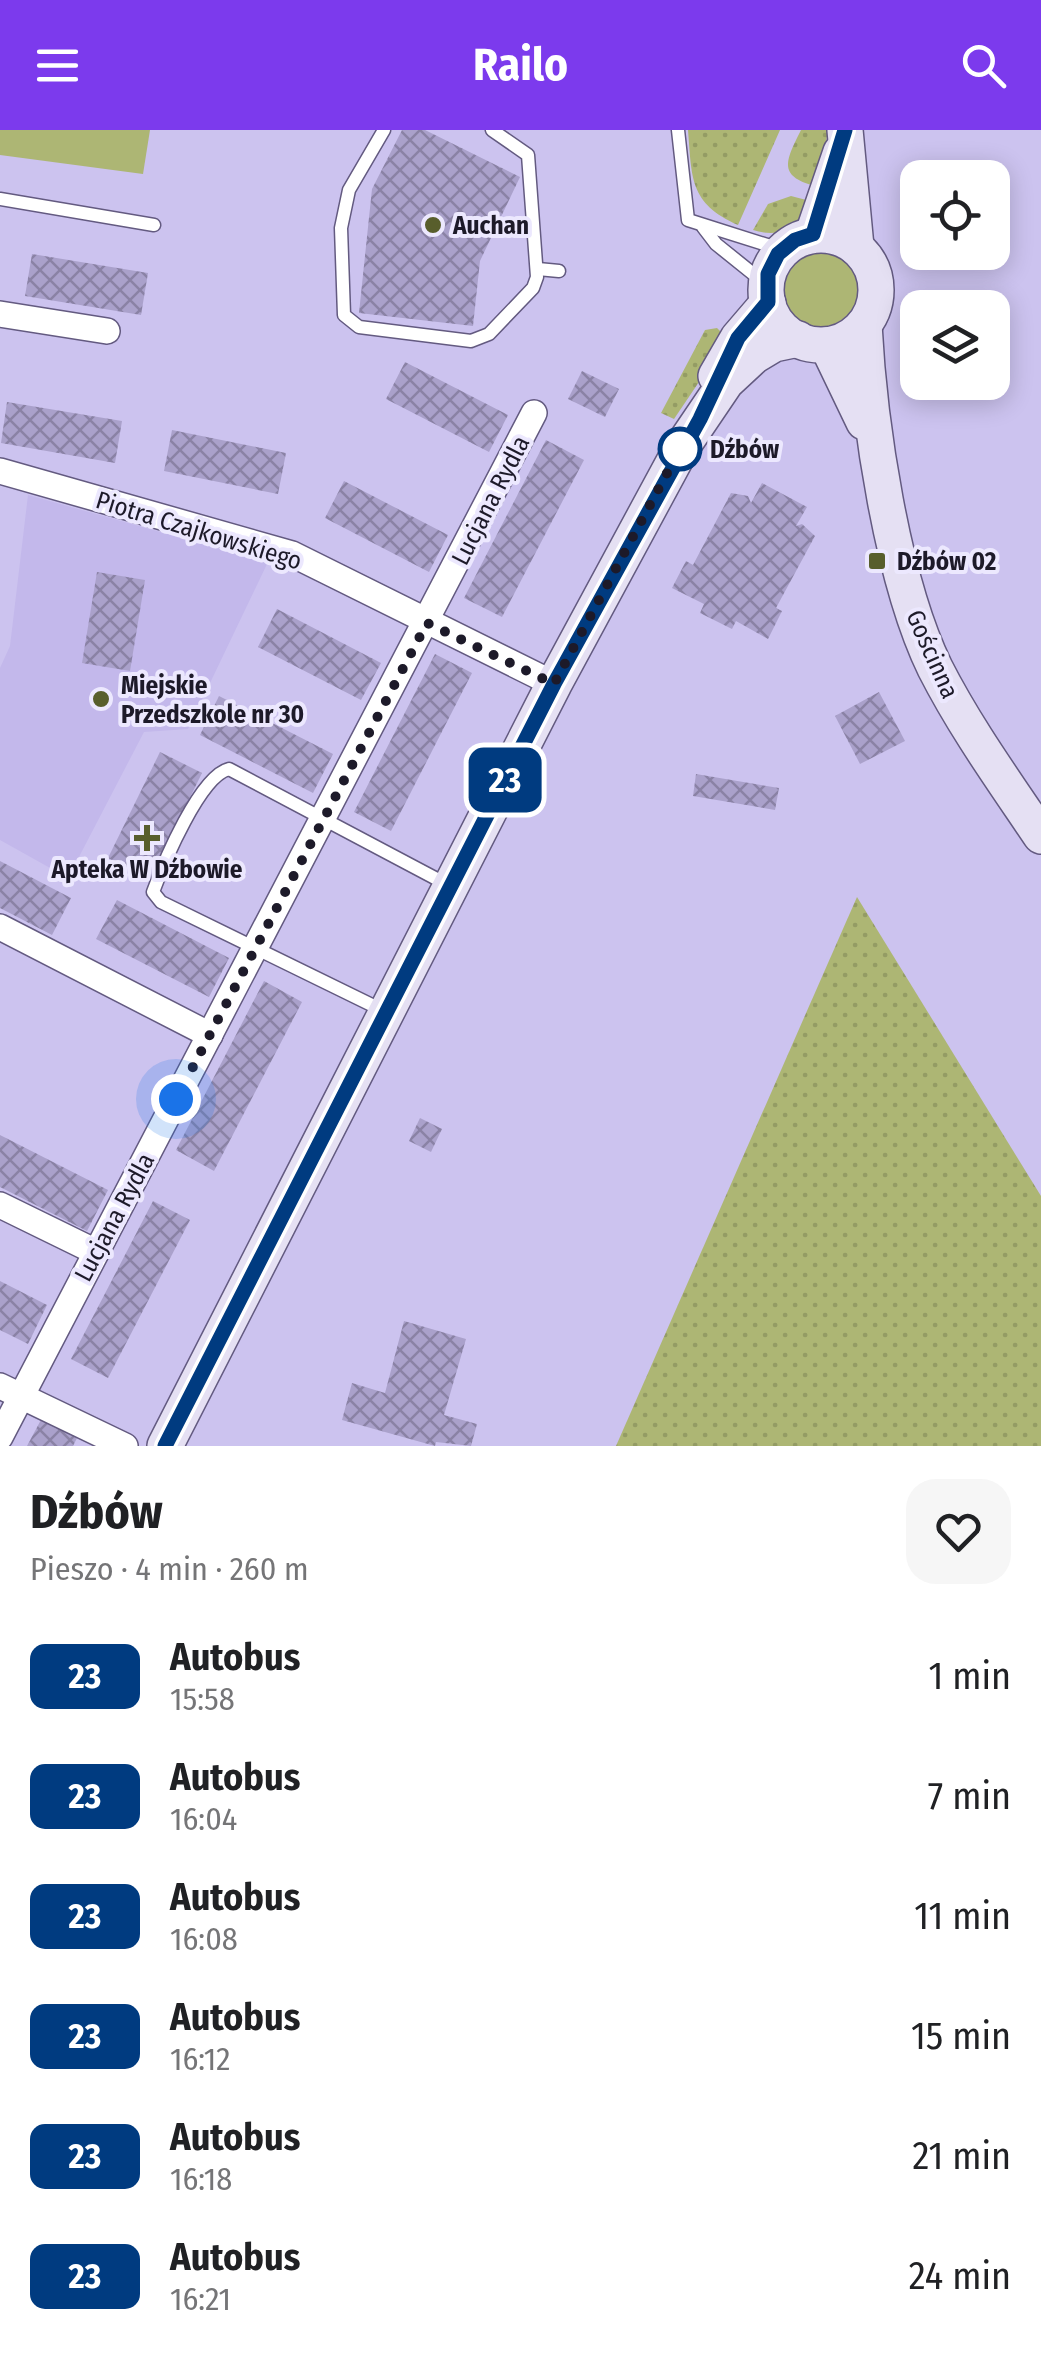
<!DOCTYPE html>
<html lang="pl">
<head>
<meta charset="utf-8">
<style>
  :root { --surface:#fff; --page:#f6f6f6; --text:#202124; --muted:#757577; --accent:#7c3aed }
  body { margin:0; font-family:"Fira Sans Condensed",sans-serif; background:var(--page); color:var(--text); height:100vh; display:flex; flex-direction:column; font-size:38px; white-space:nowrap }
  * { box-sizing:border-box; margin:0 }
  p { font-size:32px; color:var(--muted) }
  .icon { flex:none; width:55px; height:55px; fill:none; stroke:currentColor; stroke-width:2; stroke-linecap:round; stroke-linejoin:round }
  .map { position:relative; height:1316px; overflow:hidden }
  .side { display:flex; flex-direction:column; background:var(--surface); flex:1 }
  .side>* { flex:none }
  .badge { padding:0 20px; border-radius:15px; font-size:35px; line-height:65px }
  .fabs { position:absolute; left:900px; top:30px; display:grid; gap:20px }
  .fabs a { display:grid; place-items:center; width:110px; height:110px; border-radius:20px; background:var(--surface); box-shadow:0 5px 25px #0003; font-size:50px }
  .you { position:absolute; width:50px; height:50px; margin:-25px; border:8px solid #fff; border-radius:50%; background:#1a73e8; box-shadow:0 0 0 15px #1a73e833 }
  .map>.badge { position:absolute; translate:-50% -50%; box-shadow:0 0 0 5px #fff }
  .round { display:grid; place-items:center; flex:none; width:105px; height:105px; border-radius:30px; background:var(--page) }
  .overview { display:flex; align-items:center; justify-content:space-between; height:170px; padding:0 30px }
  h1 { font-size:48px; font-weight:700; line-height:75px }
  ul { padding:0; list-style:none }
  li { display:flex; align-items:center; gap:30px; height:120px; padding:0 30px }
  li div { flex:1 }
  li b { display:block; font-size:38px }
  li em { font-style:normal }
  li .badge { min-width:110px; font-weight:700; text-align:center }
  header { display:flex; justify-content:space-between; align-items:center; height:130px; padding:0 30px; background:var(--accent); color:#fff; font-size:45px; font-weight:700 }
  .map>svg:first-child { display:block }
  .built { fill:#c3b8eb }
  .grass { fill:url(#grass-dots) }
  .garden { fill:#adb674 }
  .building { fill:url(#building-cross-hatch) }
  .lines { fill:none; stroke-linecap:round; stroke-linejoin:round }
  .lane-casing { stroke:#635a80; stroke-width:15 }
  .street-casing { stroke:#635a80; stroke-width:28 }
  .secondary-casing { stroke:#635a80; stroke-width:38 }
  .lane { stroke:#fff; stroke-width:12 }
  .street { stroke:#fff; stroke-width:25 }
  .secondary { stroke:#e5e0f3; stroke-width:35 }
  .line-casing { stroke:#fff; stroke-width:22 }
  .line { stroke:#003b80; stroke-width:15 }
  .walk { stroke:#1d1a29; stroke-width:10; stroke-dasharray:0 18 }
  .poi-dot { fill:#585e2c; stroke:#ece8fe; stroke-width:4 }
  .stop-dot { fill:#fff; stroke:#003b80; stroke-width:5 }
  .labels { text-anchor:middle; stroke-width:8; stroke-linejoin:round; paint-order:stroke }
  .poi-label { font-size:25px; font-weight:bold; fill:#1d1a29; stroke:#ece8fe; text-anchor:start }
  .stop-label { font-size:25px; font-weight:bold; fill:#1d1a29; stroke:#ece8fe; text-anchor:start }
  .street-label { font-size:25px; fill:#1d1a29; stroke:#ece8fe }
</style>
</head>
<body>
<header><svg class="icon" aria-label="menu" viewBox="0 0 24 24"><path d="M4 6h16M4 12h16M4 18h16"/></svg>Railo<svg class="icon" aria-label="search" viewBox="0 0 24 24"><circle cx="10" cy="10" r="6"/><path d="M15 15l6 6"/></svg></header>
<div class="map">
<svg width="1041" height="1316" viewBox="0 0 1041 1316">
  <defs>
    <pattern id="grass-dots" width="8" height="8" patternUnits="userSpaceOnUse" patternTransform="scale(2.5)"><rect width="8" height="8" fill="#adb674"/><path d="M2 2h.1M6 6h.1" fill="none" stroke="#949c64" stroke-width="1.8" stroke-linecap="round"/></pattern>
    <pattern id="building-cross-hatch" width="8" height="8" patternUnits="userSpaceOnUse" patternTransform="scale(2.5)"><rect width="8" height="8" fill="#aaa1cb"/><path d="M0 0l8 8M0 8l8-8" fill="none" stroke="#8a82a5"/></pattern>
  </defs>
  <rect width="100%" height="100%" fill="#ccc3ef"/>
  <path class="built" d="M28 365 268 432 188 599 144 602 68 748 0 710V538L10 516Z"/>
  <g class="grass">
    <path d="M688 0H780L738 95C689 73 692 48 688 0Z"/>
    <path d="M801 0H828L819 57C777 47 785 32 801 0Z"/>
    <path d="M791 66 814 72C801 97 781 109 753 100L768 74Z"/>
    <path d="M717 198 728 209 674 289 661 283 705 200Z"/>
    <path d="M857 767 1041 1066V1316H616Z"/>
  </g>
  <g class="garden">
    <path d="M0 0H150L143 44 0 25Z"/>
    <circle cx="820" cy="159" r="38"/>
  </g>
  <g class="building">
    <path d="M402 0H425L520 47 480 131 473 196 359 183 372 59Z"/>
    <path d="M32 124 148 143 141 185 25 166Z"/>
    <path d="M405 232 508 285 489 322 386 269Z"/>
    <path d="M582 241 619 259 605 287 568 269Z"/>
    <path d="M7 272 122 291 115 333 1 313Z"/>
    <path d="M172 300 286 323 278 364 164 341Z"/>
    <path d="M546 310 584 330 502 487 464 468Z"/>
    <path d="M344 351 448 405 429 442 325 388Z"/>
    <path d="M762 353 807 377 796 396 802 394 815 406 776 478 782 481 768 509 736 491 732 499 700 483 704 474 672 458 686 431 693 435 731 363 748 366 751 373Z"/>
    <path d="M97 442 145 450 130 541 82 533Z"/>
    <path d="M277 479 381 533 361 570 258 517Z"/>
    <path d="M435 524 472 543 391 701 354 682Z"/>
    <path d="M879 562 905 611 860 634 835 586Z"/>
    <path d="M219 566 333 624 313 663 200 605Z"/>
    <path d="M160 622 202 643 150 749 108 728Z"/>
    <path d="M696 644 779 658 775 680 693 666Z"/>
    <path d="M0 731 71 768 52 805 0 778Z"/>
    <path d="M117 770 229 828 209 867 96 809Z"/>
    <path d="M264 851 302 872 214 1041 176 1020Z"/>
    <path d="M420 988 442 999 431 1022 409 1011Z"/>
    <path d="M0 1005 108 1060 87 1101 0 1057Z"/>
    <path d="M153 1071 190 1090 108 1248 71 1229Z"/>
    <path d="M0 1151 47 1175 28 1214 0 1200Z"/>
    <path d="M404 1191 466 1209 444 1285 477 1294 471 1316 436 1312 435 1316 342 1290 352 1253 385 1263Z"/>
    <path d="M43 1286 78 1306 73 1316H27Z"/>
  </g>
  <g class="lines">
    <defs>
      <g id="lane">
        <path d="M384 0 349 60 341 98 344 185 359 197 471 211 489 204 533 158 537 147 528 25 492 0"/>
        <path d="M678 0 688 90 783 120"/>
        <path d="M0 69 154 95"/>
        <path d="M703 97 716 114 767 155"/>
        <path d="M538 139 559 141"/>
        <path d="M384 881 161 772 153 762C164 732 200 646 229 639L450 756"/>
      </g>
      <g id="street">
        <path d="M0 184 107 201"/>
        <path d="M0 341 292 424 554 554"/>
        <path d="M0 797 210 905"/>
        <path d="M0 1075 96 1122"/>
        <path d="M0 1256 125 1316"/>
        <path d="M0 1307 534 283"/>
      </g>
      <g id="secondary">
        <path d="M845 0 856 117"/>
        <path d="M813 104 841 22"/>
        <circle cx="821" cy="160" r="55"/>
        <path d="M864 195C869 293 892 450 935 538 965 597 1004 651 1041 706"/>
        <path d="M827 215 864 292"/>
        <path d="M716 246 738 208 768 173"/>
        <path d="M165 1316 554 554 682 317 726 252 754 226 774 214 798 209"/>
      </g>
    </defs>
    <use href="#lane" class="lane-casing"/>
    <use href="#street" class="street-casing"/>
    <use href="#secondary" class="secondary-casing"/>
    <use href="#lane" class="lane"/>
    <use href="#street" class="street"/>
    <use href="#secondary" class="secondary"/>
  </g>
  <g class="lines">
    <defs>
      <path id="line" d="M165 1316 554 554 700 289 738 208 768 172V144L778 124 795 110 813 104 845 0"/>
    </defs>
    <use href="#line" class="line-casing"/>
    <use href="#line" class="line"/>
    <path class="walk" d="M176 969 427 493 554 554 680 319"/>
  </g>
  <g class="poi-dot">
    <circle cx="433" cy="95" r="10"/>
    <rect x="867" y="421" width="20" height="20" rx="5"/>
    <circle cx="101" cy="569" r="10"/>
    <path d="M142 693h10v10h10v10h-10v10h-10v-10h-10v-10h10z"/>
  </g>
  <circle class="stop-dot" cx="680" cy="319" r="20"/>
  <g class="labels">
    <g class="poi-label">
      <text x="453" y="104">Auchan</text>
      <text x="897" y="440">Dźbów 02</text>
      <text x="121" y="564">Miejskie<tspan x="121" dy="29">Przedszkole nr 30</tspan></text>
      <text x="147" y="748" text-anchor="middle">Apteka W Dźbowie</text>
    </g>
    <g class="stop-label">
      <text x="710" y="328">Dźbów</text>
    </g>
    <g class="street-label">
      <text transform="translate(490 370) rotate(-63)" y="9">Lucjana Rydla</text>
      <text transform="translate(199 400) rotate(17)" y="9">Piotra Czajkowskiego</text>
      <text transform="translate(933 524) rotate(66)" y="9">Gościnna</text>
      <text transform="translate(114 1087) rotate(-62)" y="9">Lucjana Rydla</text>
    </g>
  </g>
</svg>
<div class="fabs">
<a><svg class="icon" aria-label="locate" viewBox="0 0 24 24"><circle cx="12" cy="12" r="6"/><path d="M12 2v4M12 18v4M2 12h4M18 12h4"/></svg></a>
<a><svg class="icon" aria-label="layers" viewBox="0 0 24 24"><path d="M12 4l9 5-9 5-9-5zM3 14l9 5 9-5"/></svg></a>
</div>
<div class="you" style="left:176px;top:969px"></div>
<b class="badge" style="left:505px;top:650px;background:#003b80;color:#fff">23</b>
</div>
<section class="side">
<div class="overview"><div><h1>Dźbów</h1><p>Pieszo · 4 min · 260 m</p></div><a class="round"><svg class="icon" aria-label="heart" viewBox="0 0 24 24"><path d="M12 20l-8-8c-3-5 5-10 8-4 3-6 11-1 8 4z"/></svg></a></div>
<ul>
<li><span class="badge" style="background:#003b80;color:#fff">23</span><div><b>Autobus</b><p>15:58</p></div><em>1 min</em></li>
<li><span class="badge" style="background:#003b80;color:#fff">23</span><div><b>Autobus</b><p>16:04</p></div><em>7 min</em></li>
<li><span class="badge" style="background:#003b80;color:#fff">23</span><div><b>Autobus</b><p>16:08</p></div><em>11 min</em></li>
<li><span class="badge" style="background:#003b80;color:#fff">23</span><div><b>Autobus</b><p>16:12</p></div><em>15 min</em></li>
<li><span class="badge" style="background:#003b80;color:#fff">23</span><div><b>Autobus</b><p>16:18</p></div><em>21 min</em></li>
<li><span class="badge" style="background:#003b80;color:#fff">23</span><div><b>Autobus</b><p>16:21</p></div><em>24 min</em></li>
</ul>
</section>
</body>
</html>
